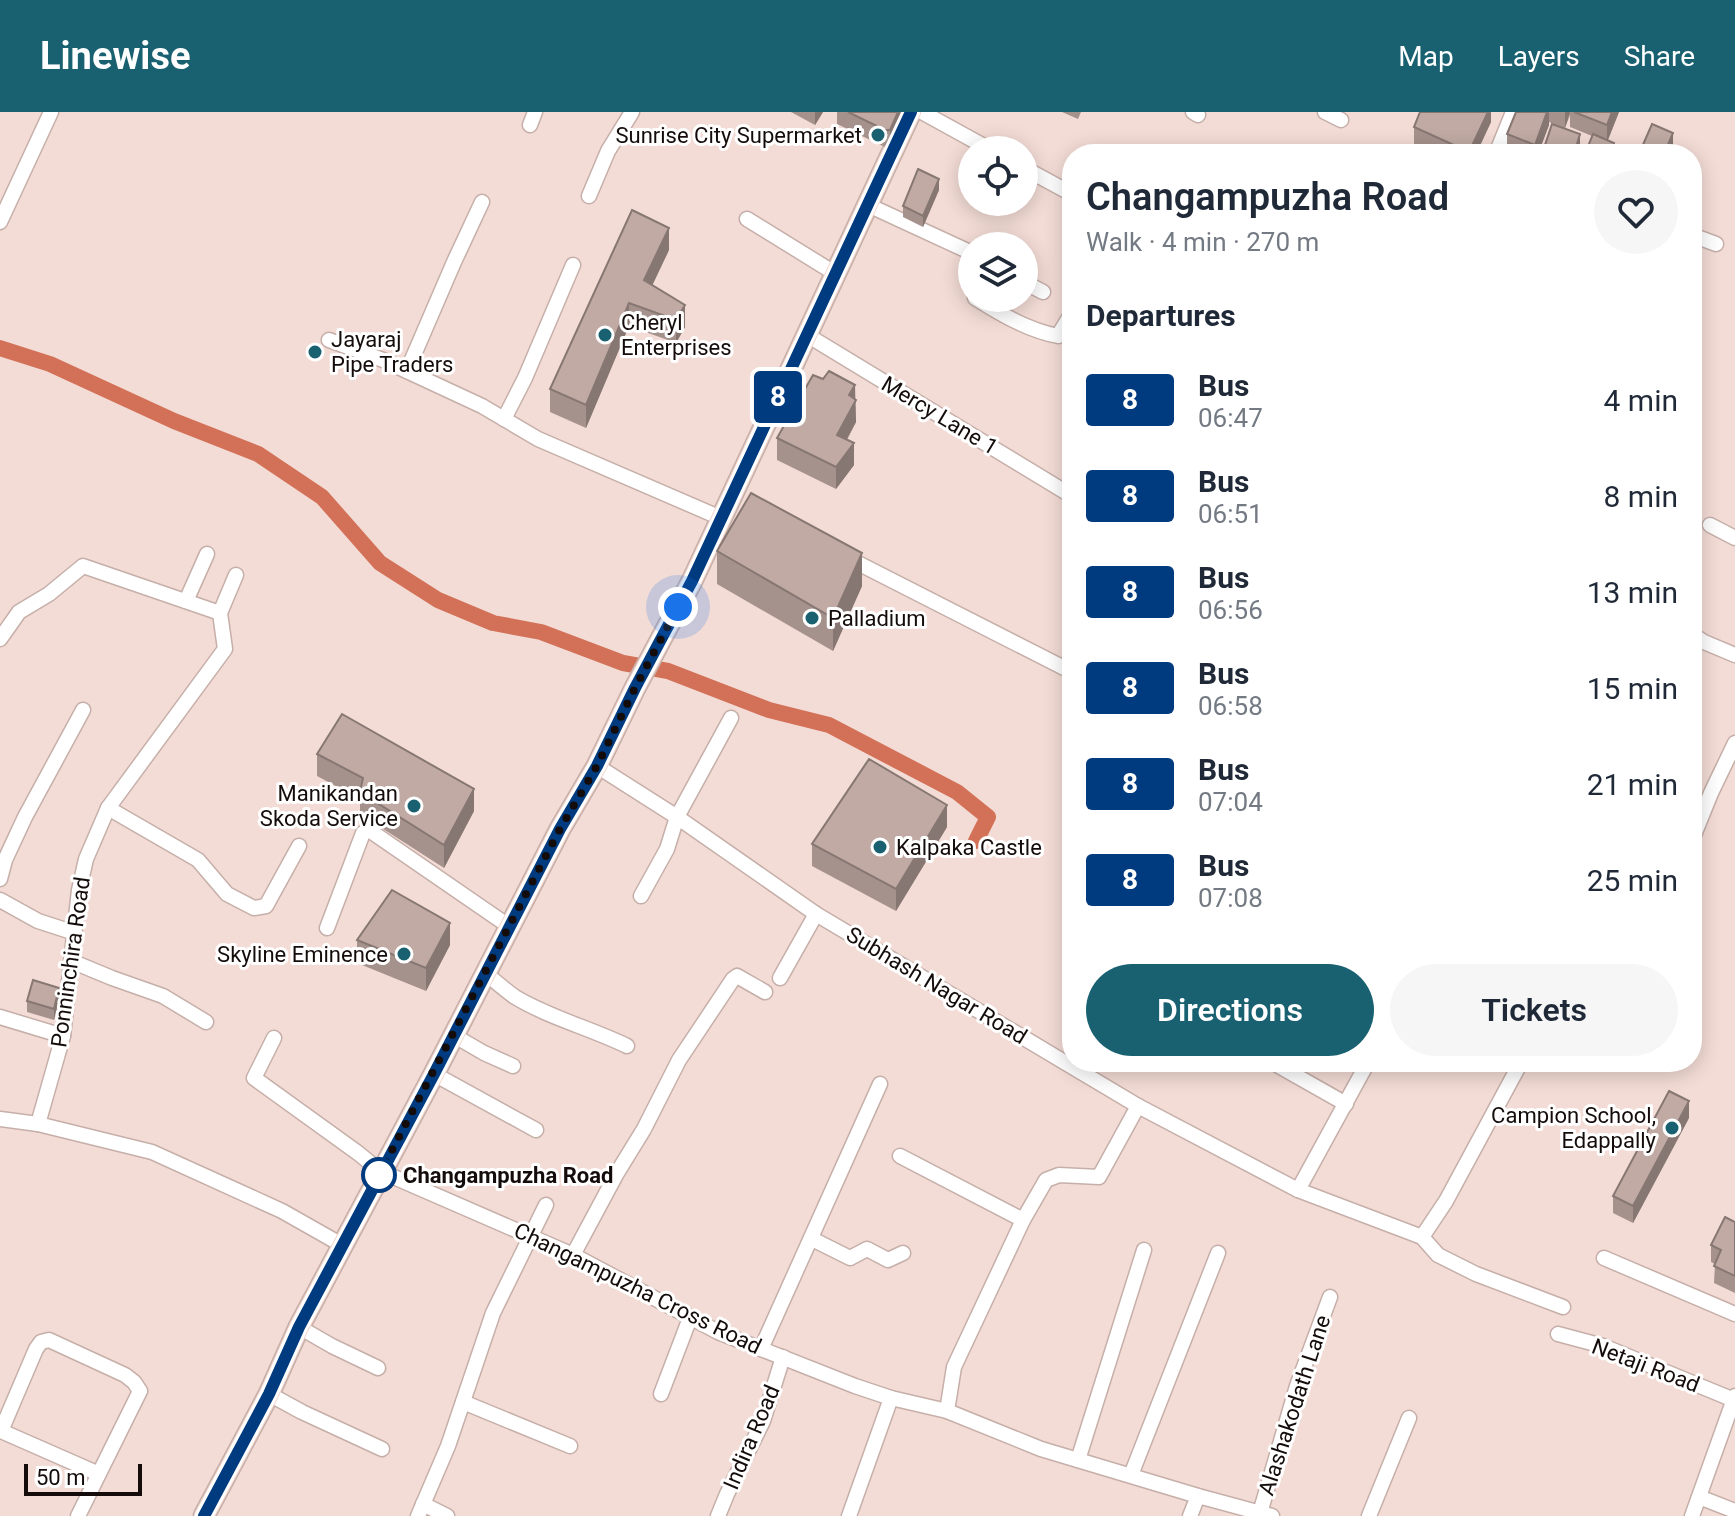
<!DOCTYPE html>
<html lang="en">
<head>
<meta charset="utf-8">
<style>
  :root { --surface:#fff; --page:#f6f6f7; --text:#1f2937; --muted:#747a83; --accent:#196171 }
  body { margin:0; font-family:Roboto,sans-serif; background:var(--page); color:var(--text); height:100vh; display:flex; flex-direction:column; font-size:30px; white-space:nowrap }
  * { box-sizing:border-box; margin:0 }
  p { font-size:26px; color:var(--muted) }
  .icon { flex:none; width:44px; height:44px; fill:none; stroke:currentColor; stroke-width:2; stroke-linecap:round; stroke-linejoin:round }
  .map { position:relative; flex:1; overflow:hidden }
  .details { position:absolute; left:1062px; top:32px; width:640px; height:928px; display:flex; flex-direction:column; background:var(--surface); border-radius:32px; box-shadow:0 4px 20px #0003 }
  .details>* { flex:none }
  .badge { padding:0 16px; border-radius:6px; font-size:28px; line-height:52px }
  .fabs { position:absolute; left:958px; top:24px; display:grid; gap:16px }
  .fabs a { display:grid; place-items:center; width:80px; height:80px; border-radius:50%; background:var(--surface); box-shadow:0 4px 20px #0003; font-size:40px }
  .scale { position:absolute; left:24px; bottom:20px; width:118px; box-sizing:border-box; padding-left:8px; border:4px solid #130c0a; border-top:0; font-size:22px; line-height:28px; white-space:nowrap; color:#130c0a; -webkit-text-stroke:6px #fff; paint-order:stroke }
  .you { position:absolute; width:40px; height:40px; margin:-20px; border:6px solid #fff; border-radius:50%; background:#1a73e8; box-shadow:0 0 0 12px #1a73e833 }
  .map>.badge { position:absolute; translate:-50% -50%; box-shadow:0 0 0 4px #fff }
  h2 { padding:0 24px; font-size:30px; line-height:72px }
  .round { display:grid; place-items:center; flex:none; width:84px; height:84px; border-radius:42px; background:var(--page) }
  .head { display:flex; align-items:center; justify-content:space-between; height:136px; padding:0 24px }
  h1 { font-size:38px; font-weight:600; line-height:60px }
  .cta { display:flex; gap:16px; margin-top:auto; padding:16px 24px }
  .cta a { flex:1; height:92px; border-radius:48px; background:var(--accent); color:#fff; font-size:32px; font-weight:600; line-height:92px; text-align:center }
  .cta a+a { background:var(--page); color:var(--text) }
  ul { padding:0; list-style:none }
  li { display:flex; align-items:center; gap:24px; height:96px; padding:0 24px }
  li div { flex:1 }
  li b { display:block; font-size:30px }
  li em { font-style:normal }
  li .badge { min-width:88px; font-weight:700; text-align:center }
  header { display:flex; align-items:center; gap:48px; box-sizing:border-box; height:112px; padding:0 40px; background:var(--accent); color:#fff }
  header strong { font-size:38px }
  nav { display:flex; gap:44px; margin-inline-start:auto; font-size:28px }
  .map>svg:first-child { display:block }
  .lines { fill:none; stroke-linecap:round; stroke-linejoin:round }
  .canal { stroke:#d27157; stroke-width:16 }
  .minor-casing { stroke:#c6afa9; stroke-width:17 }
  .secondary-casing { stroke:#c6afa9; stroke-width:23 }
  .minor { stroke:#fff; stroke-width:14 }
  .secondary { stroke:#f3d6ce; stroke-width:20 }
  .wall { fill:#a6928d }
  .shaded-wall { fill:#877773 }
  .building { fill:#c1aaa4; stroke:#877773; stroke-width:2 }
  .line-casing { stroke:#fff; stroke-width:18 }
  .line { stroke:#003b80; stroke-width:12 }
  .walk { stroke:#130c0a; stroke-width:8; stroke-dasharray:0 14.4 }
  .poi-dot { fill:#196171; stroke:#fff; stroke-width:3 }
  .stop-dot { fill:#fff; stroke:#003b80; stroke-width:4 }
  .labels { text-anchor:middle; stroke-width:6; stroke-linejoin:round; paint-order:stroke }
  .poi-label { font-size:22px; fill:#130c0a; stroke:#fff; text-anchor:end }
  .street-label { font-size:22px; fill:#130c0a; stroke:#fff }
  .stop-label { font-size:22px; font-weight:bold; fill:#130c0a; stroke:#fff; text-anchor:start }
</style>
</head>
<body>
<header>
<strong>Linewise</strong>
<nav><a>Map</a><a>Layers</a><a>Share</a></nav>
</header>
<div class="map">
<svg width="1735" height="1404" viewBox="0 0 1735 1404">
  <rect width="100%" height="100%" fill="#f4dcd6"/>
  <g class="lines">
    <path class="canal" d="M0 236 50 252 174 309 258 342 322 385 380 451 438 488 493 511 541 520 623 551 668 559 769 598 829 613 957 680 988 705 976 729"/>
    <defs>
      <g id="minor">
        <path d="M922 0 991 38"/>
        <path d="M1193 0 1198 3"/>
        <path d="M1325 0 1341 8"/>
        <path d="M530 13 535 0"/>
        <path d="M1234 41 1235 42"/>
        <path d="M1496 42 1513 0"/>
        <path d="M1024 56 1072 82"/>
        <path d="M589 84 608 39 632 0"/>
        <path d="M868 93 972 141"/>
        <path d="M747 107 836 162"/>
        <path d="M0 110 51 0"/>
        <path d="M1692 123 1716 132"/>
        <path d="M1024 170 1043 180"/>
        <path d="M975 186C1001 202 1027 218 1058 224L1072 201"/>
        <path d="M807 223 1072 384"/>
        <path d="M329 228 383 248 482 294 538 327 721 406"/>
        <path d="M407 259 454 150 482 90"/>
        <path d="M504 307 525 266 573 153"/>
        <path d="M1710 413 1735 426"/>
        <path d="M846 445 1072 560"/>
        <path d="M186 489 207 442"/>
        <path d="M220 501 236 463"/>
        <path d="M1692 522 1704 530 1735 543"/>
        <path d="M0 527 19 500 49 482 83 454 220 501 225 537 108 696 86 747 79 778 63 924 38 1012"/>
        <path d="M597 654 677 705 816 802 1138 994 1298 1078 1422 1125 1438 1143 1476 1162 1563 1195"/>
        <path d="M108 696 198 748 227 782 254 796 266 794 299 734"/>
        <path d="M1692 728 1711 681 1735 631"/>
        <path d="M0 767 5 748 25 705 83 598"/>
        <path d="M641 784 667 737 677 705 731 606"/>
        <path d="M0 788 38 809 75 821"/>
        <path d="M327 816 363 721 369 718 510 815"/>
        <path d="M71 849 112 866 163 884 206 910"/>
        <path d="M485 861C495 869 505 878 515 885 550 906 590 916 627 934"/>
        <path d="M780 866 816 802"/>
        <path d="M0 905 63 924"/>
        <path d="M453 923 484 941 513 954"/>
        <path d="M274 926 254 966 358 1041 380 1059 573 1143 718 1220 855 1274 891 1286 947 1299 1041 1337 1198 1384 1272 1404"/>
        <path d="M1272 950 1346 992"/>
        <path d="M434 962 536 1018"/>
        <path d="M0 1007 38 1012 152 1040 282 1099 342 1133"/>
        <path d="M900 1044 1023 1108"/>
        <path d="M1298 1078 1368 950"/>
        <path d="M1422 1125 1446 1089 1521 950"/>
        <path d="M812 1127 850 1146 867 1137 888 1148 903 1141"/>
        <path d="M573 1143 617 1061 644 1017 679 948 733 867 737 864 765 880"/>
        <path d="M1604 1146 1735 1202"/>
        <path d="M299 1215 332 1234 378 1256"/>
        <path d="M1558 1222 1603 1234 1734 1288"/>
        <path d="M761 1237 880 972"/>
        <path d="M269 1282 302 1300 382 1337"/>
        <path d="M661 1282 690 1206"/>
        <path d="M463 1290 570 1334"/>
        <path d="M947 1299 954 1255 1023 1108 1046 1068 1059 1063 1099 1065 1138 994"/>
        <path d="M1078 1348 1144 1138"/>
        <path d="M1131 1363 1218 1141"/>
        <path d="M1699 1385 1735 1399"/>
        <path d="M423 1392 447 1404"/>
        <path d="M1260 1401 1297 1274 1330 1185"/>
        <path d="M78 1404 140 1279 134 1270 125 1263 49 1228 41 1230 36 1237 1 1319 99 1362"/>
        <path d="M418 1404 448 1334 493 1201 546 1093"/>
        <path d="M718 1404 727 1382 763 1309 783 1245"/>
        <path d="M849 1404 891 1286"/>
        <path d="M1190 1404 1198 1384"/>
        <path d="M1369 1404 1409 1306"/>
        <path d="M1692 1404 1735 1284"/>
      </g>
      <path id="secondary" d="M204 1404 269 1282 299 1215 434 962 560 717 597 654 635 576 692 469 911 0"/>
    </defs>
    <use href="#minor" class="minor-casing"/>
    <use href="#secondary" class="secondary-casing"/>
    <use href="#minor" class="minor"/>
    <use href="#secondary" class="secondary"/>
  </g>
  <g class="wall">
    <path d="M791 0H823L815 13Z"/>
    <path d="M837 0H905V3L890 35H885L837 12Z"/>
    <path d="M1062 0H1081L1078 7Z"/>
    <path d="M1491 0V10L1476 42H1437L1414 32V15Z"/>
    <path d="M1516 0H1619L1608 28 1592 24 1570 15V3L1565 16 1580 33 1577 42H1542L1564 16 1549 10V13L1538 42H1515L1507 39V22Z"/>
    <path d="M1673 32 1669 42H1642V35Z"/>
    <path d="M939 78 923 115 903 105V94Z"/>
    <path d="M669 138 652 173 685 215 676 231 629 214 586 316 550 300V277Z"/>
    <path d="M855 287 856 310 847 328 854 353 836 377 777 348V326Z"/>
    <path d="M717 439 862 474 833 539 717 472Z"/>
    <path d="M317 642 474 699 444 756 360 702V687L317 664Z"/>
    <path d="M947 715 896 799 812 754V732Z"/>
    <path d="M357 828 450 833 426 879 357 851Z"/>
    <path d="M59 887 54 908 27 900V889Z"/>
    <path d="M1689 1006 1633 1111 1613 1101V1084Z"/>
    <path d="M1735 1110V1181L1714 1171 1715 1152 1711 1150V1133Z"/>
  </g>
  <g class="shaded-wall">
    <path d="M815 0H823L815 13Z"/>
    <path d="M898 0H905V3L890 35V18Z"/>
    <path d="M1488 0H1491V10L1476 42H1469Z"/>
    <path d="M1547 0H1549V13L1538 42H1535V33Z"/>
    <path d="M1565 0H1570L1565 16Z"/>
    <path d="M1612 0H1619L1607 30V13Z"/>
    <path d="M1673 21V32L1669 42H1664Z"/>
    <path d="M1580 22V33L1577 42H1574Z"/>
    <path d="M939 67V78L923 115V104Z"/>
    <path d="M669 116V138L644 191V168Z"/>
    <path d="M629 191V214L586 316V293Z"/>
    <path d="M685 193V215L676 231V208Z"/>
    <path d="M855 273 856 310 837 345V323L849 283Z"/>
    <path d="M854 331V353L836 377V355Z"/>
    <path d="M862 441V474L833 539V506Z"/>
    <path d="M474 677V699L444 756V733Z"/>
    <path d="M947 693V715L896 799V777Z"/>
    <path d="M450 811V833L426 879V856Z"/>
    <path d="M59 876V887L54 908V897Z"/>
    <path d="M1689 989V1006L1633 1111V1094Z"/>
  </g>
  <g class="building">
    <path d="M848 0H898L890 18H885Z"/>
    <path d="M1420 0H1488L1469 40 1414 15Z"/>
    <path d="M1516 0H1547L1535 33 1507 22Z"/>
    <path d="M1574 0H1612L1607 13Z"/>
    <path d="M1552 12 1580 22 1574 42H1542Z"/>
    <path d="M1652 12 1673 21 1664 42H1659L1642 35Z"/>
    <path d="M1593 22 1614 31 1610 42H1585Z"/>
    <path d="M1624 38 1636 42H1623Z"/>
    <path d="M918 57 939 67 923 104 903 94Z"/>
    <path d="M632 98 669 116 644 168 685 193 676 208 629 191 586 293 550 277Z"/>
    <path d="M829 259 855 273 849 283 856 288 837 323 854 331 836 355 777 326 813 263 823 267Z"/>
    <path d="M751 381 862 441 833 506 717 439Z"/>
    <path d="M342 602 474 677 444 733 360 680 363 666 317 642Z"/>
    <path d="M869 647 947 693 896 777 812 732Z"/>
    <path d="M392 778 450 811 426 856 357 828Z"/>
    <path d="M33 868 59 876 54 897 27 889Z"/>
    <path d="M1669 979 1689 989 1633 1094 1613 1084Z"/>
    <path d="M1725 1105 1735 1110V1164L1714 1154 1721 1138 1711 1133Z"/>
  </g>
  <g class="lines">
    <defs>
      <path id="line" d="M204 1404 269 1282 299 1215 434 962 560 717 597 654 635 576 692 469 911 0"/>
    </defs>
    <use href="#line" class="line-casing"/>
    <use href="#line" class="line"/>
    <path class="walk" d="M379 1063 560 717 597 654 635 576 678 495"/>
  </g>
  <g class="poi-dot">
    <circle cx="878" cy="23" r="8"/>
    <circle cx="605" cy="223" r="8"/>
    <circle cx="315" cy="240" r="8"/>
    <circle cx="812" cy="506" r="8"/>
    <circle cx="414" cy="694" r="8"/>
    <circle cx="880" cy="735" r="8"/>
    <circle cx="404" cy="842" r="8"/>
    <circle cx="1672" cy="1016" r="8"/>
  </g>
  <circle class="stop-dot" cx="379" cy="1063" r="16"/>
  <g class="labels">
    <g class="poi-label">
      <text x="862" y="31">Sunrise City Supermarket</text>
      <text x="621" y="218" text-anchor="start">Cheryl<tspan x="621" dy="25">Enterprises</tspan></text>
      <text x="331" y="235" text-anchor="start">Jayaraj<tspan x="331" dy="25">Pipe Traders</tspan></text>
      <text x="828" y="514" text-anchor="start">Palladium</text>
      <text x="398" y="689">Manikandan<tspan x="398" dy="25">Skoda Service</tspan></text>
      <text x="896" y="743" text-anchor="start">Kalpaka Castle</text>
      <text x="388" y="850">Skyline Eminence</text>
      <text x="1656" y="1011">Campion School,<tspan x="1656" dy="25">Edappally</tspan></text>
    </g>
    <g class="street-label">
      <text transform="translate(940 303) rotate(31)" y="8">Mercy Lane 1</text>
      <text transform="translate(70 850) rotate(-82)" y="8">Ponninchira Road</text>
      <text transform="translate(937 873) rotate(31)" y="8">Subhash Nagar Road</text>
      <text transform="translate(638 1176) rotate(26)" y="8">Changampuzha Cross Road</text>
      <text transform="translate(1646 1253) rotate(21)" y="8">Netaji Road</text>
      <text transform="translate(1294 1293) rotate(-72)" y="8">Alashakodath Lane</text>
      <text transform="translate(751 1325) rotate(-67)" y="8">Indira Road</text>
    </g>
    <g class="stop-label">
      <text x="403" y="1071">Changampuzha Road</text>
    </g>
  </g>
</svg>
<div class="fabs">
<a><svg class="icon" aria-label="locate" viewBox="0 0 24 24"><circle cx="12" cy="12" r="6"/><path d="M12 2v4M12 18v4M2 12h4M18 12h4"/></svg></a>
<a><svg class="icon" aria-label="layers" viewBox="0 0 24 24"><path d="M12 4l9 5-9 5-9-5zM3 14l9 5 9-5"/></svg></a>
</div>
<div class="scale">50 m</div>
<div class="you" style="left:678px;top:495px"></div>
<b class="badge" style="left:778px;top:285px;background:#003b80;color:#fff">8</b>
<section class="details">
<div class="head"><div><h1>Changampuzha Road</h1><p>Walk · 4 min · 270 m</p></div><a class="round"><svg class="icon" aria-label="heart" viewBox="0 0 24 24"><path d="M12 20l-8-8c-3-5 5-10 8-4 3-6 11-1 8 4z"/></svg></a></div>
<h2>Departures</h2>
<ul>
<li><span class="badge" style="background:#003b80;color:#fff">8</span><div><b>Bus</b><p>06:47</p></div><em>4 min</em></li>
<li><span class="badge" style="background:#003b80;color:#fff">8</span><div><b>Bus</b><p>06:51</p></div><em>8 min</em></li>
<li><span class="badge" style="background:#003b80;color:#fff">8</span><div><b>Bus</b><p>06:56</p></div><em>13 min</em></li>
<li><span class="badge" style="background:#003b80;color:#fff">8</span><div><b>Bus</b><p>06:58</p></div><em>15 min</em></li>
<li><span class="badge" style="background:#003b80;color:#fff">8</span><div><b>Bus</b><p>07:04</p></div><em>21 min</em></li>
<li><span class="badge" style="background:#003b80;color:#fff">8</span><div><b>Bus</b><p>07:08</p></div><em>25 min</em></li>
</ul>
<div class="cta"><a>Directions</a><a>Tickets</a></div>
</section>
</div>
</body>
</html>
